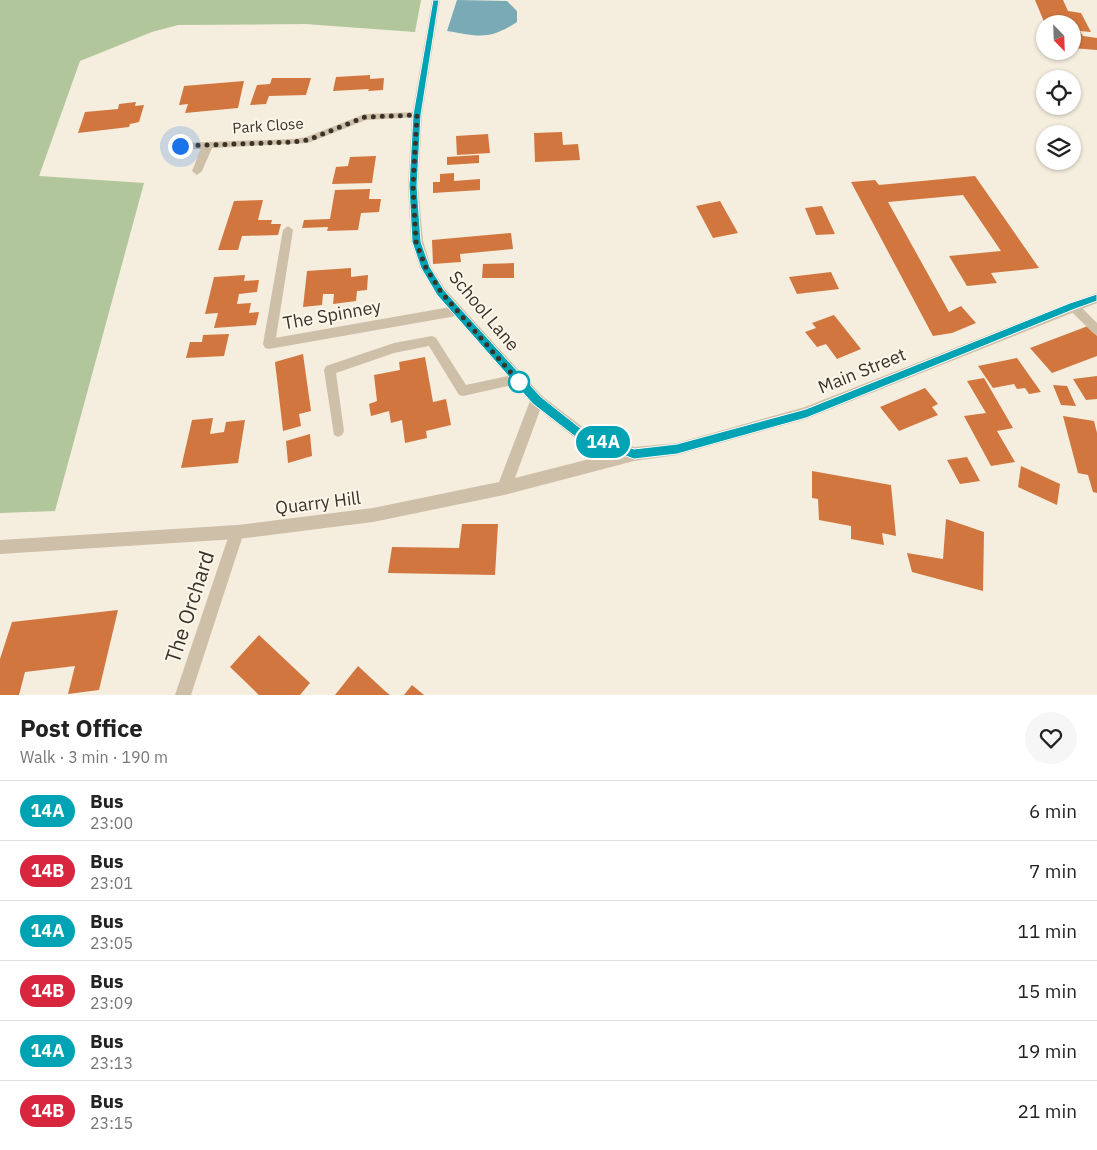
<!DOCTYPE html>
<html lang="en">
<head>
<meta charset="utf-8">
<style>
  :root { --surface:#fff; --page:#f6f6f6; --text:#222; --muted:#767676; --line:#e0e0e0 }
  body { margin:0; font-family:"IBM Plex Sans",sans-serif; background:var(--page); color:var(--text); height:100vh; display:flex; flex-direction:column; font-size:19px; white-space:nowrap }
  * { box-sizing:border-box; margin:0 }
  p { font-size:16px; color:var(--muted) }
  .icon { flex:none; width:28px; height:28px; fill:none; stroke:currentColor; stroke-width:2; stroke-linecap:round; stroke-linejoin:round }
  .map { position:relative; height:695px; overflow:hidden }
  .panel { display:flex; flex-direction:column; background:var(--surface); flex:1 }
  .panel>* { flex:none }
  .badge { padding:0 10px; border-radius:16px; font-size:18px; line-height:32px }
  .needle { width:32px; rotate:157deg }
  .tools { position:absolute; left:1036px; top:15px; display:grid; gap:10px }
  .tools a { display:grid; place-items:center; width:45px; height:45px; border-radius:50%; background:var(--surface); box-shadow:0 1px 4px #0004; font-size:25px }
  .you { position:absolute; width:25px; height:25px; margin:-12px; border:4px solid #fff; border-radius:50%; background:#1a73e8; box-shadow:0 0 0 8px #1a73e833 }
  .map>.badge { position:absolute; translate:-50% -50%; box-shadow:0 0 0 2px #fff }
  .round { display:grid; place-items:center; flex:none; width:52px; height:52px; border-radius:26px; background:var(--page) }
  .head { display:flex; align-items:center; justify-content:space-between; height:85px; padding:0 20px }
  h1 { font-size:24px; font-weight:700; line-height:38px }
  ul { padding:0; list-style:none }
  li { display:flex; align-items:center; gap:15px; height:60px; padding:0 20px; border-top:1px solid var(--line) }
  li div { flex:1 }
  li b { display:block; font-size:19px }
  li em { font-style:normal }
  li .badge { min-width:55px; font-weight:700; text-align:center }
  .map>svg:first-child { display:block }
  .green { fill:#b2c69b }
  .water { fill:#79aab5 }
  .building { fill:#d1763f }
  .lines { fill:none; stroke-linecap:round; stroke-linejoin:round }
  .service { fill:#cebfa8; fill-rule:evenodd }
  .minor { fill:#cebfa8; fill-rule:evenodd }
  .tertiary { fill:#cebfa8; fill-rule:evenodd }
  .line { fill:#00a3b4; stroke:#fff }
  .walk { stroke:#3a3129; stroke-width:5; stroke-dasharray:0 9 }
  .stop-dot { fill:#fff; stroke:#00a3b4; stroke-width:2.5 }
  .labels { text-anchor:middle; stroke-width:4; stroke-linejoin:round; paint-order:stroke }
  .far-street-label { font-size:15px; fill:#3a3129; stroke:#fcf6ea }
  .street-label { font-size:18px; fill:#3a3129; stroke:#fcf6ea }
  .near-street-label { font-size:21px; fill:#3a3129; stroke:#fcf6ea }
</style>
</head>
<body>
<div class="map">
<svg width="1097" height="695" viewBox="0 0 1097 695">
  <rect width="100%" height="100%" fill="#f5eddd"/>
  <path class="green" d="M0 0H421L415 32 305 24 178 25 152 32 80 61 39 176 144 183 55 511 0 513Z"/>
  <path class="water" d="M457 0 507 1 517 11V22C488 41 479 36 447 31Z"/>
  <g class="building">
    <path d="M1035 0H1063L1068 11 1081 13 1091 32 1080 31 1083 36 1097 38V50L1072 48V24H1045Z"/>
    <path d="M370 75V79L384 78 383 90 368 91 369 89 333 91 336 77Z"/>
    <path d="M272 78H311L306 95 269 96 266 104 250 105 257 85 270 84Z"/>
    <path d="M244 81 238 108 185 113 188 104 179 105 184 86Z"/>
    <path d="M136 102 135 106 144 105 139 122 130 124 129 127 78 133 85 112 118 109 119 104Z"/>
    <path d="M562 132 563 145 578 144 580 160 535 162 534 133Z"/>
    <path d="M488 134 490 153 457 155 456 136Z"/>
    <path d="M479 155V163L447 165V157Z"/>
    <path d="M376 156 372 183 332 184 336 167 348 166 350 157Z"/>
    <path d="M454 173V181L480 179V190L433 193V182H440V174Z"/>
    <path d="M975 176 1039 268 991 273 997 283 967 286 949 256 1001 251 963 195 888 202 949 312 961 306 976 323 952 333 933 336 851 182 875 180 879 185Z"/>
    <path d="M370 189 369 199H381L379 212 361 213 358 230 327 231 328 227 302 228 304 220 330 219 335 190Z"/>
    <path d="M263 200 258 220H272L271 224H281L278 235 242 236 238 250H218L234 201Z"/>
    <path d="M720 201 738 233 713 238 696 206Z"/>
    <path d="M822 206 835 234 816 235 805 208Z"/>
    <path d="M511 233 513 249 460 254 461 262 433 264 432 240Z"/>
    <path d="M514 263V278H482L483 264Z"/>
    <path d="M351 268V277L368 275 367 290 357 291 356 301 333 304 334 294H323L322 305 303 307 307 271Z"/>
    <path d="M831 272 839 289 797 294 789 277Z"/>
    <path d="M245 275 244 281 259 280 257 292 239 294 237 304 251 303 249 313 259 312 256 325 214 328 218 313 205 314 214 277Z"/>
    <path d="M834 315 861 349 837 359 826 344 817 347 805 332 816 328 812 323Z"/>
    <path d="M1088 326 1097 336V356L1052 373 1030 348Z"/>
    <path d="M229 334 224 356 186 358 190 342H202L203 335Z"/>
    <path d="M303 354 311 411 299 414 301 426 283 431 275 362Z"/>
    <path d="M425 357 433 402 446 399 451 425 426 431 427 438 405 443 402 420 391 423 389 411 371 416 369 404 377 401 374 375 400 370 399 362Z"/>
    <path d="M1017 358 1041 392 1029 394 1025 388 1017 389 1014 384 993 388 978 366Z"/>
    <path d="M1097 376V399L1086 400 1073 379Z"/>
    <path d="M984 378 1013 428 997 431 1015 462 991 466 964 416 986 413 967 381Z"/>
    <path d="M1053 385 1067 386 1076 406 1061 405Z"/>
    <path d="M925 388 938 404 932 407 938 415 899 431 880 407Z"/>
    <path d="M1063 416 1094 421 1097 433V493L1093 492 1088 475 1078 473Z"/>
    <path d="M213 418 210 434 224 432 226 422 245 420 238 463 181 468 192 420Z"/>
    <path d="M310 434 312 456 288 463 286 441Z"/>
    <path d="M967 457 980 481 960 484 947 460Z"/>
    <path d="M1021 466 1060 484 1057 505 1018 487Z"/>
    <path d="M812 471 891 485 896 536 882 533 884 545 851 539V526L819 520 818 499 812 498Z"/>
    <path d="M946 519 984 532 983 591 912 572 907 553 943 559Z"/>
    <path d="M462 524H498L495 575 388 573 392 547 459 548Z"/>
    <path d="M118 610 99 690 68 694 75 666 25 672 19 695H0V659L12 622Z"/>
    <path d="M259 635 310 683 300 695H259L230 667Z"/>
    <path d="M358 666 385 691 390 695H335Z"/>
    <path d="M412 685 424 695H404Z"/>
  </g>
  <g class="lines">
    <g class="service">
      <path d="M288 226 293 230 275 344 273 347H265L263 344 283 230Z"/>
      <path d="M1073 302 1077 303 1097 323V335L1093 333 1069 309 1068 306 1069 303Z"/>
      <path d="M432 336 436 338 466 385 517 374 521 375 523 379 521 383 463 396 459 395 429 346 394 353 336 373 344 431 342 435 338 437 334 435 324 370 326 366 394 343Z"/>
    </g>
    <g class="minor">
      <path d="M417 112 422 115 420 117 366 120 308 143 212 148 202 171 197 175 192 171 201 149H180L175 146 180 143 294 139 306 137 365 114Z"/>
      <path d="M456 306 460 307 462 311 460 315 456 316 269 349 265 348 263 344 265 340 269 339Z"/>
      <path d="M237 525 242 527 244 532 191 695H175L230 532 232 527Z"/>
    </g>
    <path class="tertiary" d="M432 0H440L422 115 418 186 423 241 431 267 445 289 542 396 585 429 634 447 677 443 805 407 1069 303 1097 293V303L806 419 677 455 634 461 504 495 373 522 237 539 0 554V540L237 525 373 508 499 482 530 401 437 295 420 268 411 241 408 186 412 115ZM540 410 575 438 613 453 515 478Z"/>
  </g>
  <path class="line" d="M433 0H439L421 115 417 186 421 242 430 267 444 290 460 308 541 397 584 431 634 449 677 444 806 409 1070 303 1097 294V301L1075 309 806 418 677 454 634 459 577 438 533 404 437 295 421 268 412 242 409 186 413 115Z"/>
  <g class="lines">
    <path class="walk" d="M180 146 294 142 308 140 365 117 417 115 413 186 416 242 426 268 441 292 519 382"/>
  </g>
  <circle class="stop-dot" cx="519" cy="382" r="10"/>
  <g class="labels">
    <g class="far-street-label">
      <text transform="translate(268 126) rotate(-4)" y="5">Park Close</text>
    </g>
    <g class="street-label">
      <text transform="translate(484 311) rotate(50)" y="6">School Lane</text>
      <text transform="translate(332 315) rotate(-10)" y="6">The Spinney</text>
      <text transform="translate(862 371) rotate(-22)" y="6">Main Street</text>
      <text transform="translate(318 503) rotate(-7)" y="6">Quarry Hill</text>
    </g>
    <g class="near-street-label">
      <text transform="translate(190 607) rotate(-72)" y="7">The Orchard</text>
    </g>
  </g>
</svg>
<div class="tools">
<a><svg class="needle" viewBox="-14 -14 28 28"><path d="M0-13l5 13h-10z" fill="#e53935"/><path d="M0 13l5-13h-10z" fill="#767676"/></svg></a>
<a><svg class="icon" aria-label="locate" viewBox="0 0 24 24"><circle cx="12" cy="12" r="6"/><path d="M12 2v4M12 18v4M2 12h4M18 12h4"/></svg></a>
<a><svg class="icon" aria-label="layers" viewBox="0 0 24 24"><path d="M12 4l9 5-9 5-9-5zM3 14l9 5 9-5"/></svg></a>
</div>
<div class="you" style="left:180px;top:146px"></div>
<b class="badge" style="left:603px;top:442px;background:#00a3b4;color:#fff">14A</b>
</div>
<section class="panel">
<div class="head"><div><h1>Post Office</h1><p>Walk · 3 min · 190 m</p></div><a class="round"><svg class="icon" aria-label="heart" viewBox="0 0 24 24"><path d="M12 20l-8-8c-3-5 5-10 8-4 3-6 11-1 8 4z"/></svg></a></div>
<ul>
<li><span class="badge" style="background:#00a3b4;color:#fff">14A</span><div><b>Bus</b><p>23:00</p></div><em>6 min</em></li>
<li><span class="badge" style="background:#d7263d;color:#fff">14B</span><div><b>Bus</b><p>23:01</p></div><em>7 min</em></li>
<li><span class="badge" style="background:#00a3b4;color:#fff">14A</span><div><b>Bus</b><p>23:05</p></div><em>11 min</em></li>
<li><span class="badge" style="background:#d7263d;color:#fff">14B</span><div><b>Bus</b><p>23:09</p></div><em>15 min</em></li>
<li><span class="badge" style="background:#00a3b4;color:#fff">14A</span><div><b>Bus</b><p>23:13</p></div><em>19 min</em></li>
<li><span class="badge" style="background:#d7263d;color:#fff">14B</span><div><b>Bus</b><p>23:15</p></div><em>21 min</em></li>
</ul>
</section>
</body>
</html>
